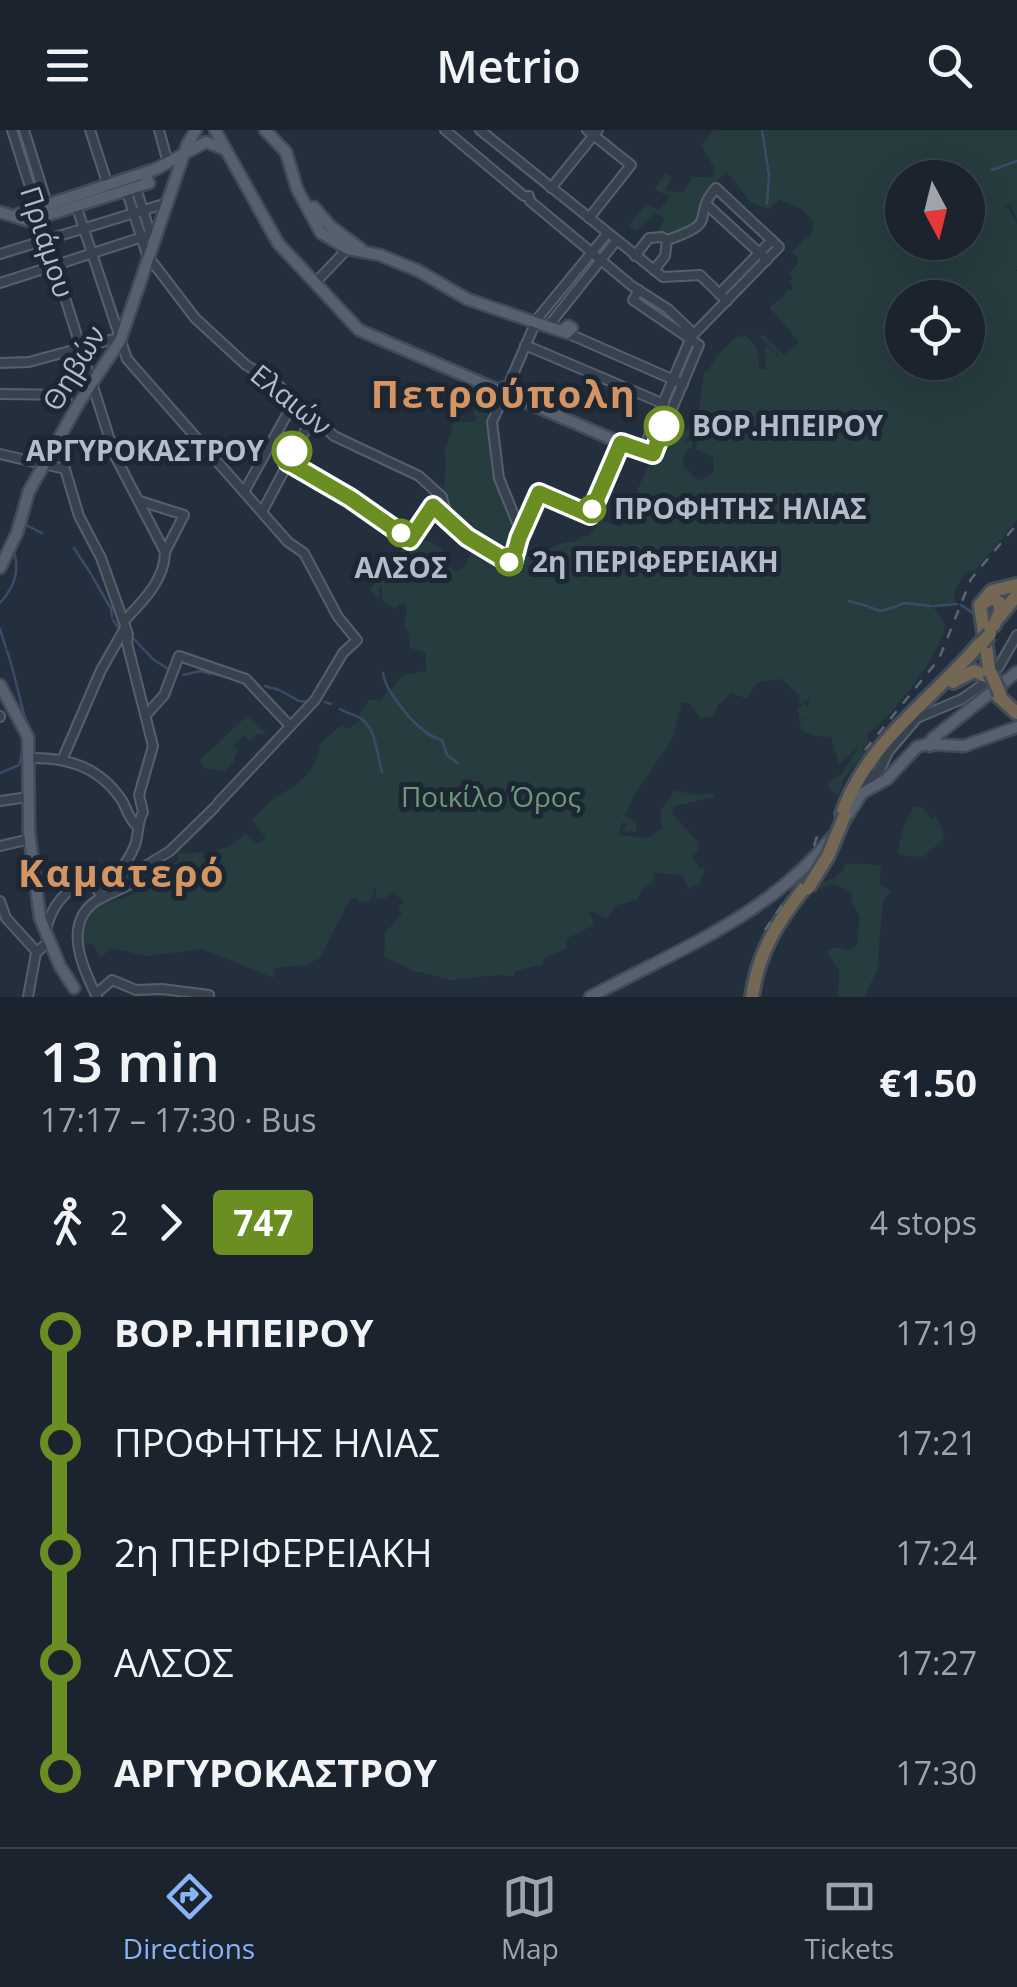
<!DOCTYPE html>
<html lang="en">
<head>
<meta charset="utf-8">
<style>
  :root { --surface:#1b232e; --page:#282f3a; --text:#f1f3f6; --muted:#a0a4aa; --line:#39404a; --accent:#8ab4f8 }
  body { margin:0; font-family:"Open Sans",sans-serif; background:var(--page); color:var(--text); height:100vh; display:flex; flex-direction:column; font-size:38px; white-space:nowrap }
  * { box-sizing:border-box; margin:0 }
  p { font-size:32px; color:var(--muted) }
  .icon { flex:none; width:55px; height:55px; fill:none; stroke:currentColor; stroke-width:2; stroke-linecap:round; stroke-linejoin:round }
  .map { position:relative; height:867px; overflow:hidden }
  .drawer { display:flex; flex-direction:column; background:var(--surface); flex:1 }
  .drawer>* { flex:none }
  .badge { padding:0 20px; border-radius:8px; font-size:35px; line-height:65px }
  .needle { width:65px; rotate:173deg }
  .buttons { position:absolute; left:885px; top:30px; display:grid; gap:20px }
  .buttons a { display:grid; place-items:center; width:100px; height:100px; border-radius:50%; background:var(--surface); box-shadow:0 10px 40px #0002,0 0 0 2px var(--line); font-size:50px }
  .map>.badge { position:absolute; translate:-50% -50%; box-shadow:0 0 0 5px #fff }
  .legs { display:flex; align-items:center; gap:15px; height:110px; padding:0 40px; font-size:32px }
  .legs p { margin-inline-start:auto }
  .head { display:flex; align-items:center; justify-content:space-between; height:170px; padding:0 40px }
  h1 { font-size:55px; font-weight:600; line-height:75px }
  ul { padding:0 40px; list-style:none }
  li { display:flex; align-items:center; gap:35px; height:110px; font-size:38px }
  li i { display:grid; place-items:center; width:15px; height:100%; margin:0 12px; background:currentColor }
  li i::after { content:''; width:25px; height:25px; margin:-12px; border:8px solid; border-radius:50%; background:var(--surface) }
  li p { margin-inline-start:auto }
  li:first-child i { background:linear-gradient(#0000 50%,currentColor 0) }
  li:last-child i { background:linear-gradient(currentColor 50%,#0000 0) }
  header { display:flex; justify-content:space-between; align-items:center; height:130px; padding:0 40px; background:var(--surface); font-size:45px; font-weight:600 }
  .tab-bar { display:flex; justify-content:space-around; align-items:center; height:140px; border-top:2px solid var(--line); background:var(--surface); font-size:28px; color:var(--muted) }
  .tab-bar a { display:grid; justify-items:center; gap:5px }
  .tab-bar .on { color:var(--accent) }
  .map>svg:first-child { display:block }
  .green { fill:#263c3f; fill-rule:evenodd }
  .lines { fill:none; stroke-linecap:round; stroke-linejoin:round }
  .stream { stroke:#394c67; stroke-width:2.5 }
  .minor-casing { stroke:#565f6c; stroke-width:12 }
  .major-casing { stroke:#414a57; stroke-width:15 }
  .highway-casing { stroke:#434c59; stroke-width:18 }
  .minor { stroke:#38414e; stroke-width:8 }
  .major { stroke:#56606e; stroke-width:10 }
  .highway { stroke:#746855; stroke-width:12 }
  .rail { stroke:#5a6575; stroke-width:2.5; stroke-dasharray:10 10; stroke-linecap:butt }
  .highway-bridge-casing { stroke:#434c59; stroke-width:18; stroke-linecap:butt }
  .highway-bridge { stroke:#746855; stroke-width:12 }
  .line-1-casing { stroke:#fff; stroke-width:22 }
  .line-1 { stroke:#6b8e23; stroke-width:15 }
  .stop-1-dot { fill:#fff; stroke:#6b8e23; stroke-width:5 }
  .labels { text-anchor:middle; stroke-width:10; stroke-linejoin:round; paint-order:stroke }
  .street-label { font-size:28px; fill:#b4bcc9; stroke:#1d2633 }
  .stop-label { font-size:28px; font-weight:bold; fill:#b4bcc9; stroke:#1d2633; text-anchor:start }
  .park-label { font-size:28px; fill:#6b9a76; stroke:#1d2633 }
  .district-label { font-size:38px; font-weight:bold; letter-spacing:2.5px; fill:#d59563; stroke:#1d2633 }
</style>
</head>
<body>
<header><svg class="icon" aria-label="menu" viewBox="0 0 24 24"><path d="M4 6h16M4 12h16M4 18h16"/></svg>Metrio<svg class="icon" aria-label="search" viewBox="0 0 24 24"><circle cx="10" cy="10" r="6"/><path d="M15 15l6 6"/></svg></header>
<div class="map">
<svg width="1017" height="867" viewBox="0 0 1017 867">
  <rect width="100%" height="100%" fill="#242f3e"/>
  <g class="green">
    <path d="M714 0H1017V90L1011 74 1003 76 1009 79 1017 94V140L1007 139 1017 141V390L975 441 966 442 954 461 955 474 932 475 945 495C941 525 890 589 866 605L870 611 863 618 866 622 845 647 838 666 829 658 828 651 841 645 860 615 839 635 831 607 814 606 801 600 799 593 814 583 800 591 797 578 805 573 808 577 810 568 798 576 801 562 799 566 782 549C762 552 758 547 747 569L732 563 718 575 714 586 701 588 689 573 682 572 673 608 633 667 625 685 637 695 636 702 622 701 627 694 622 692 619 705 647 708 662 698 660 681 675 660 694 665 713 664 714 667 674 676 671 682 698 712 699 720 692 727 701 739 705 737 700 753 688 759 683 745 654 743V750L641 761 637 770 615 776 607 789 589 780 594 795 566 809 567 818 543 829V834L515 841 514 846 498 845 451 850 414 841 384 827 385 803 402 784 398 779 404 771 392 763 386 770 375 768 377 757 375 756 371 770 359 773 358 769 351 767 320 828 306 835 275 838 274 848 202 819 146 826 112 818 101 827 92 814 80 815 73 812 75 795C86 789 94 777 103 768L104 772C143 767 151 750 179 730L177 724 203 722 204 729 216 730 215 721 231 716 245 704 258 714 266 708 252 690C260 683 268 672 276 667 297 655 318 642 320 614L341 595 348 599 361 589 359 584 370 569 381 571 387 561 395 568 390 561 403 545 426 541V523L410 518 409 505 404 496C404 487 411 479 402 473L395 479 382 470V456L379 459V470L370 459 384 443 386 449 402 418 411 410 429 411 443 420 438 436 444 440 450 437 456 442 465 436 475 414C462 400 445 387 444 367 443 350 449 337 444 319L451 305 457 274 463 275 458 281V285L465 286 461 292H474L478 287 474 285 476 275 492 288 486 290 491 292 502 348 508 350 503 357 516 385 517 416 525 421 536 415 546 421 564 412H575L583 406 588 407 601 390 621 397 665 297 671 299 676 292 682 299 681 304 697 293 701 295 705 292 698 287 704 241 707 242 717 226 738 205 742 208 745 205 756 216 760 239H766L765 215 781 228 757 204 765 206 784 225 799 212 769 177 785 165 787 159 790 161 794 158 789 152 793 148 789 143 797 135 798 127 792 122 806 107H810L814 92 802 79 780 70 769 79 750 72 727 42 714 54 702 91 666 109 658 101 665 89 655 82 636 101 629 95 646 74 659 80 670 67 654 59 666 43 672 48 665 61 683 62 693 47H713L715 39 701 16ZM902 48H968V112H902ZM902 168H968V232H902ZM696 301H702L695 319 713 327 714 342 699 351 684 337 682 330 687 320 692 317V311L685 313 687 307 694 308Z"/>
    <path d="M248 585 267 604H256L250 611 243 606 233 616 238 621 234 628 236 630 224 642 205 638 200 630Z"/>
    <path d="M922 677 932 689 936 686 945 707 924 727 902 726 896 721 899 720C899 709 907 684 915 677Z"/>
    <path d="M843 733 879 735 882 737 879 753 891 761 883 770 877 840 864 867H838L839 841 827 821 834 817 849 821 857 815 860 788 851 769 853 763 835 754 817 759 820 753 835 748 845 737Z"/>
  </g>
  <g class="lines">
    <g class="stream">
      <path d="M762 0 769 45 767 73"/>
      <path d="M992 40 1017 31"/>
      <path d="M26 395 42 403"/>
      <path d="M74 418 91 444"/>
      <path d="M92 446 110 477"/>
      <path d="M849 471 867 476"/>
      <path d="M0 473C16 455 20 440 13 417"/>
      <path d="M961 475 976 485"/>
      <path d="M934 476 957 474"/>
      <path d="M869 477 880 481 891 478"/>
      <path d="M111 478 112 487"/>
      <path d="M892 478 904 473 931 476"/>
      <path d="M113 490 121 501"/>
      <path d="M0 499 6 518"/>
      <path d="M132 507 154 530 170 540"/>
      <path d="M7 521C16 546 19 571 28 597"/>
      <path d="M383 543C385 563 422 607 442 610L447 625 458 633"/>
      <path d="M214 544 228 547"/>
      <path d="M183 545 201 541 211 544"/>
      <path d="M232 547 247 554"/>
      <path d="M265 556 271 558"/>
      <path d="M273 558 279 560"/>
      <path d="M281 561 299 571 311 572"/>
      <path d="M325 572 331 574"/>
      <path d="M340 579C348 584 358 585 364 591 377 604 377 625 382 642"/>
      <path d="M0 643 19 635 23 619"/>
    </g>
    <defs>
      <g id="minor">
        <path d="M12 0 115 326 165 422C165 450 142 472 124 491"/>
        <path d="M24 0 49 80"/>
        <path d="M90 0 111 65"/>
        <path d="M159 0 168 33"/>
        <path d="M445 0 524 66H529L530 71 632 156 668 179 694 204"/>
        <path d="M480 0 663 147 700 145 727 171"/>
        <path d="M587 0 631 35 589 88"/>
        <path d="M123 50 147 125 195 188 246 235 277 254 334 306 419 346 442 367 448 389"/>
        <path d="M134 52 151 105"/>
        <path d="M551 58 598 0"/>
        <path d="M73 66 127 229 288 412 304 423 338 487 357 510 343 523 315 570 218 673"/>
        <path d="M706 74 767 130"/>
        <path d="M0 124 167 73"/>
        <path d="M635 126 649 108 662 107 667 110C723 91 689 89 716 58L779 117 691 207 642 322"/>
        <path d="M654 140 665 126 667 110"/>
        <path d="M316 152 351 115"/>
        <path d="M0 153 158 102"/>
        <path d="M639 160 633 170 699 215 653 324 642 320"/>
        <path d="M719 164 772 110"/>
        <path d="M550 194 616 111"/>
        <path d="M567 203 683 254"/>
        <path d="M525 215 664 274"/>
        <path d="M0 233 29 232 121 207"/>
        <path d="M508 256 537 189 607 104"/>
        <path d="M0 264 81 265"/>
        <path d="M0 324 65 339 79 386 101 428 128 504 127 513 153 616 139 665 143 682C137 693 139 703 135 715 131 725 124 736 117 744 82 744 54 765 46 800"/>
        <path d="M244 362 295 270"/>
        <path d="M440 365 433 376 467 407 512 435 519 408 518 395 499 348 492 292 502 270"/>
        <path d="M140 371 184 385 165 422"/>
        <path d="M262 382 312 288"/>
        <path d="M147 584 164 565 179 526 246 549 290 596"/>
        <path d="M0 586V587"/>
        <path d="M29 628C66 627 98 636 121 669 127 678 128 688 137 696"/>
        <path d="M63 628 101 540 125 498"/>
        <path d="M861 656 880 640 888 622 917 588 962 569 982 555 998 538 1017 505"/>
        <path d="M0 671 28 667"/>
        <path d="M0 716 30 709"/>
        <path d="M129 746 170 721 215 677"/>
        <path d="M102 767 98 761 115 746"/>
        <path d="M0 771 6 788 36 821"/>
        <path d="M96 864 112 850 136 860 162 859 209 865"/>
        <path d="M28 867 36 823 48 812"/>
        <path d="M97 867C83 839 62 794 96 771 107 764 121 760 132 753L122 738"/>
      </g>
      <g id="major">
        <path d="M215 0 278 113 359 200 498 260"/>
        <path d="M265 0 286 22 297 59 321 103 348 119 380 125 419 141 467 169 567 203 572 198 568 196 565 199"/>
        <path d="M314 77 330 96 361 119"/>
        <path d="M0 82 29 91 149 53 145 43"/>
        <path d="M13 86 156 39 206 12 224 19"/>
        <path d="M498 260 508 256 512 266 642 322"/>
        <path d="M0 438 17 403 29 361 80 271 120 211 187 15 196 0"/>
        <path d="M0 555 28 607 29 702 40 788 60 836 74 858"/>
        <path d="M930 616 932 609 1017 542"/>
        <path d="M843 693 862 663 887 649 917 617 927 614 964 616 1017 597"/>
        <path d="M590 867C678 819 768 787 833 706"/>
      </g>
      <g id="highway">
        <path d="M983 473 992 468 1000 473V482L994 495"/>
        <path d="M1000 486 1017 465"/>
        <path d="M990 545 980 475 992 461 1017 455"/>
        <path d="M953 552 974 541 988 547"/>
        <path d="M998 566 1017 583"/>
        <path d="M842 684C867 611 934 569 982 511"/>
        <path d="M752 867C758 822 778 791 806 756"/>
      </g>
    </defs>
    <use href="#minor" class="minor-casing"/>
    <use href="#major" class="major-casing"/>
    <use href="#highway" class="highway-casing"/>
    <use href="#minor" class="minor"/>
    <use href="#major" class="major"/>
    <use href="#highway" class="highway"/>
    <g class="rail">
      <path d="M865 620 939 529 971 449 1017 394"/>
      <path d="M814 716 820 697"/>
      <path d="M765 800 784 772"/>
    </g>
    <defs>
      <g id="highway-bridge">
        <path d="M982 513 990 504"/>
        <path d="M991 543 1000 564"/>
        <path d="M808 758 828 726 845 685"/>
      </g>
    </defs>
    <use href="#highway-bridge" class="highway-bridge-casing"/>
    <use href="#highway-bridge" class="highway-bridge"/>
  </g>
  <g class="lines">
    <defs>
      <path id="line-1" d="M292 321 288 332 350 368 410 410 433 376 467 407 512 434 519 408 539 363 590 385 621 313 653 324 664 296"/>
    </defs>
    <use href="#line-1" class="line-1-casing"/>
    <use href="#line-1" class="line-1"/>
  </g>
  <g class="stop-1-dot">
    <circle cx="664" cy="296" r="18"/>
    <circle cx="292" cy="321" r="18"/>
    <circle cx="592" cy="379" r="12"/>
    <circle cx="401" cy="403" r="12"/>
    <circle cx="509" cy="432" r="12"/>
  </g>
  <g class="labels">
    <g class="street-label">
      <text transform="translate(47 112) rotate(72)" y="10">Πριάμου</text>
      <text transform="translate(74 238) rotate(-59)" y="10">Θηβών</text>
      <text transform="translate(291 270) rotate(39)" y="10">Ελαιών</text>
    </g>
    <g class="stop-label">
      <text x="692" y="306">ΒΟΡ.ΗΠΕΙΡΟΥ</text>
      <text x="264" y="331" text-anchor="end">ΑΡΓΥΡΟΚΑΣΤΡΟΥ</text>
      <text x="614" y="389">ΠΡΟΦΗΤΗΣ ΗΛΙΑΣ</text>
      <text x="532" y="442">2η ΠΕΡΙΦΕΡΕΙΑΚΗ</text>
      <text x="401" y="448" text-anchor="middle">ΑΛΣΟΣ</text>
    </g>
    <g class="park-label">
      <text x="491" y="677">Ποικίλο Όρος</text>
    </g>
    <g class="district-label">
      <text x="504" y="278">Πετρούπολη</text>
      <text x="122" y="757">Καματερό</text>
    </g>
  </g>
</svg>
<div class="buttons">
<a><svg class="needle" viewBox="-14 -14 28 28"><path d="M0-13l5 13h-10z" fill="#e53935"/><path d="M0 13l5-13h-10z" fill="#a0a4aa"/></svg></a>
<a><svg class="icon" aria-label="locate" viewBox="0 0 24 24"><circle cx="12" cy="12" r="6"/><path d="M12 2v4M12 18v4M2 12h4M18 12h4"/></svg></a>
</div>
</div>
<section class="drawer">
<div class="head"><div><h1>13 min</h1><p>17:17 – 17:30 · Bus</p></div><b>€1.50</b></div>
<div class="legs"><svg class="icon" aria-label="walk" viewBox="0 0 24 24"><circle cx="13" cy="4" r="2"/><path d="M13 8l-2 6 4 7M11 14l-3 7M7 12l3-4h3l4 4"/></svg>2<svg class="icon" aria-label="forward" viewBox="0 0 24 24"><path d="M9 5l7 7-7 7"/></svg><b class="badge" style="background:#6b8e23;color:#fff">747</b><p>4 stops</p></div>
<ul>
<li><i style="color:#6b8e23"></i><b>ΒΟΡ.ΗΠΕΙΡΟΥ</b><p>17:19</p></li>
<li><i style="color:#6b8e23"></i><span>ΠΡΟΦΗΤΗΣ ΗΛΙΑΣ</span><p>17:21</p></li>
<li><i style="color:#6b8e23"></i><span>2η ΠΕΡΙΦΕΡΕΙΑΚΗ</span><p>17:24</p></li>
<li><i style="color:#6b8e23"></i><span>ΑΛΣΟΣ</span><p>17:27</p></li>
<li><i style="color:#6b8e23"></i><b>ΑΡΓΥΡΟΚΑΣΤΡΟΥ</b><p>17:30</p></li>
</ul>
</section>
<nav class="tab-bar">
<a class="on"><svg class="icon" aria-label="directions" viewBox="0 0 24 24"><path d="M12 3l9 9-9 9-9-9zM9 14v-3h6M13 9l2 2-2 2"/></svg>Directions</a>
<a><svg class="icon" aria-label="map" viewBox="0 0 24 24"><path d="M3 6l6-2 6 2 6-2v14l-6 2-6-2-6 2zM9 4v14M15 6v14"/></svg>Map</a>
<a><svg class="icon" aria-label="tickets" viewBox="0 0 24 24"><path d="M3 7h18v10H3zM15 7v10"/></svg>Tickets</a>
</nav>
</body>
</html>
